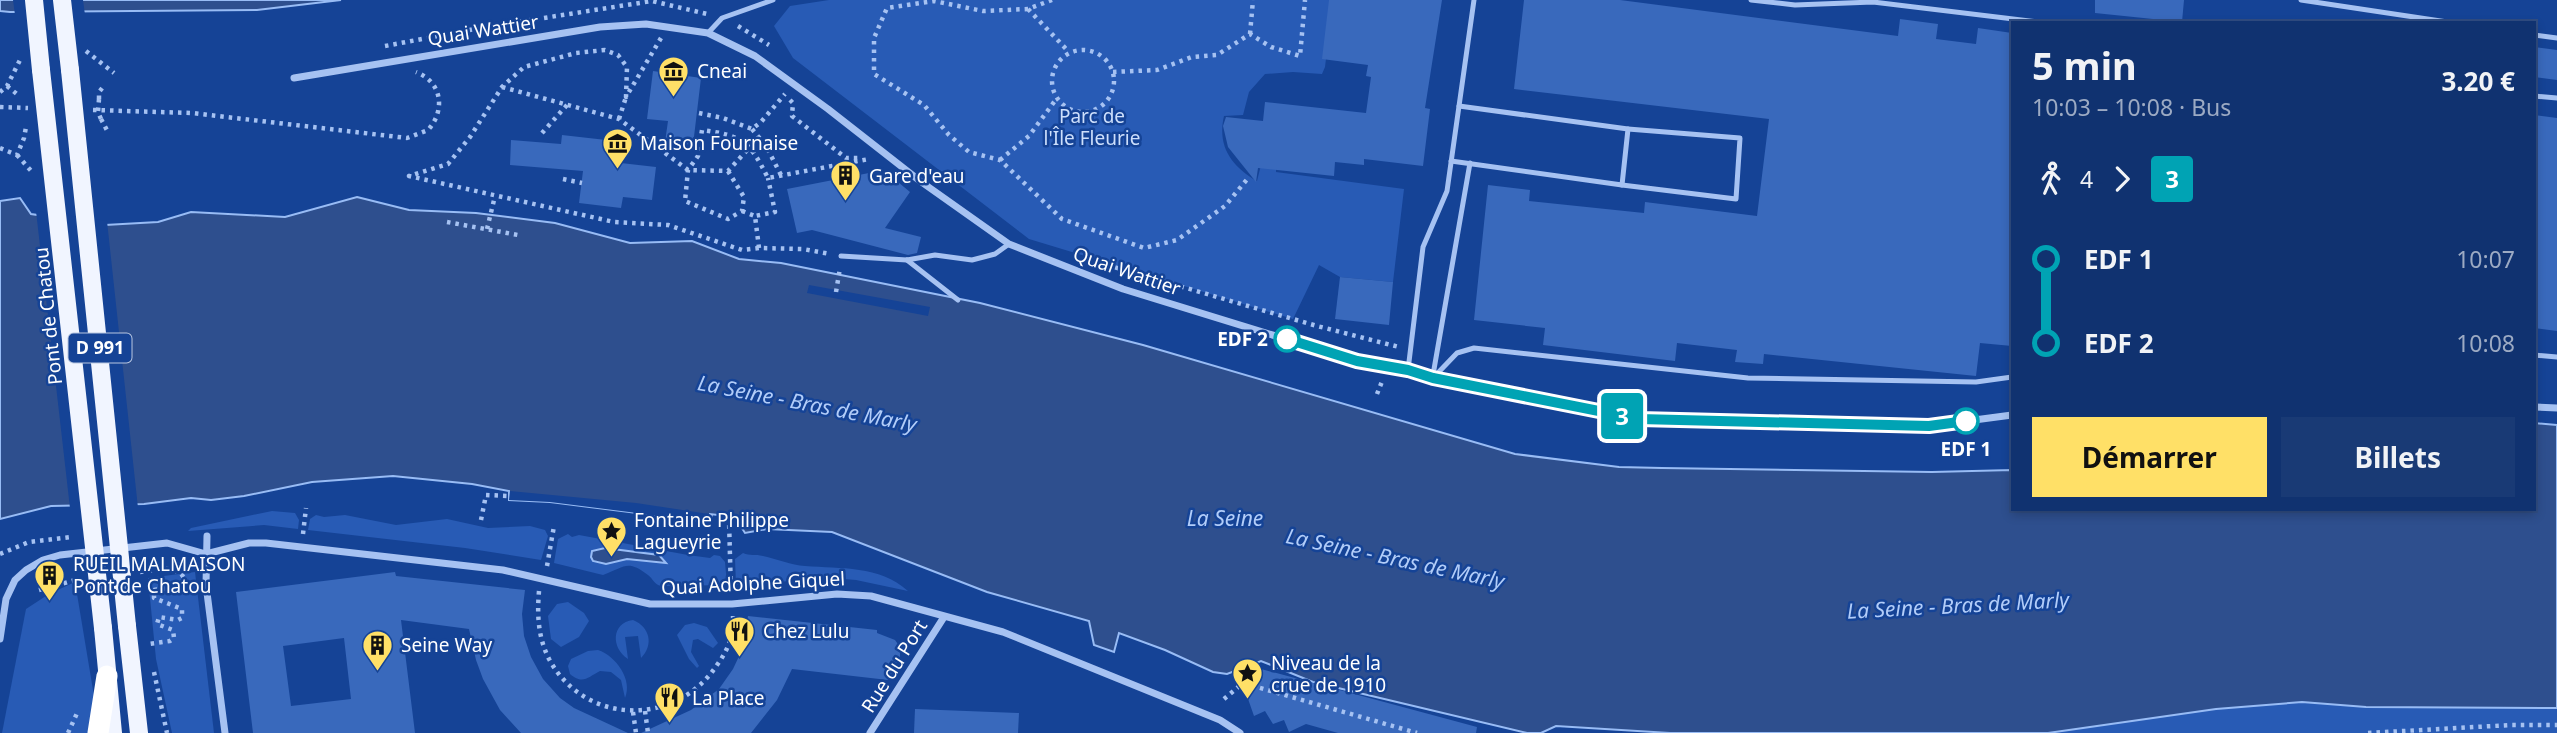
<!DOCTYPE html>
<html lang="fr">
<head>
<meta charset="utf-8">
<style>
  :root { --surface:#103270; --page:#193a75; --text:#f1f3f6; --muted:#9caac3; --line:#304d83; --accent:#ffe067 }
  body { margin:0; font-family:"Noto Sans",sans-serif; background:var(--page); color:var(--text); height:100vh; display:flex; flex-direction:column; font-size:26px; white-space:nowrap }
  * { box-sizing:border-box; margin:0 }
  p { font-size:23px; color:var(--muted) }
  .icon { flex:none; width:38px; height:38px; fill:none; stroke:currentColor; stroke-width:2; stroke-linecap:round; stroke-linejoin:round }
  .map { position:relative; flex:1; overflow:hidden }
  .details { position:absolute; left:2011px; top:21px; width:525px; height:490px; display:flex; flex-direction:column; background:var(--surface); border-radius:0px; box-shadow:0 4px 10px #0003,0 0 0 2px var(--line) }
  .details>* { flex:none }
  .badge { padding:0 14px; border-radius:5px; font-size:24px; line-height:46px }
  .map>.badge { position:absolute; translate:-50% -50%; box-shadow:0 0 0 4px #fff }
  .legs { display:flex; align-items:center; gap:10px; height:77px; padding:0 21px; font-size:23px }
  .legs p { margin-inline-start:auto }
  .overview { display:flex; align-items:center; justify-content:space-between; height:119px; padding:0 21px }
  h1 { font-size:38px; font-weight:700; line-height:52px }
  .primary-button { display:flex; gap:14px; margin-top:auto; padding:14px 21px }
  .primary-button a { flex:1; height:80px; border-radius:0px; background:var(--accent); color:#111; font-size:28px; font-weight:700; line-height:80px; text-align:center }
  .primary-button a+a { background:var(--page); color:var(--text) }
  ul { padding:0 21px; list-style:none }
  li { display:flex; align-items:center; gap:24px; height:84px; font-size:26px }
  li i { display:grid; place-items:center; width:10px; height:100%; margin:0 9px; background:currentColor }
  li i::after { content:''; width:18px; height:18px; margin:-9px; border:5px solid; border-radius:50%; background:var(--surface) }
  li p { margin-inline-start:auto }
  li:first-child i { background:linear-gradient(#0000 50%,currentColor 0) }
  li:last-child i { background:linear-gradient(currentColor 50%,#0000 0) }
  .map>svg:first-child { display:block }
  .green { fill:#285bb5 }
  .water { fill:#2e4f8e; stroke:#98bcf5; stroke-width:2 }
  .pier { fill:#154396 }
  .building { fill:#3969bc; fill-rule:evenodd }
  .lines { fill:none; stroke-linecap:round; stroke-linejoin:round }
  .path { stroke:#a6c2f2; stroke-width:4.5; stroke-dasharray:3.5 5; stroke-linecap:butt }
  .lane { stroke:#a6c2f2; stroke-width:5 }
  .street { stroke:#a6c2f2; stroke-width:7 }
  .primary { stroke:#f1f5ff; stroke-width:18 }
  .highway { stroke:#fff; stroke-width:21 }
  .path-bridge { stroke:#a6c2f2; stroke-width:4.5; stroke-dasharray:3.5 5; stroke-linecap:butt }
  .primary-bridge { stroke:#f1f5ff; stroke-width:18 }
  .line-1-casing { stroke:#fff; stroke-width:16 }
  .line-1 { stroke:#00a3b4; stroke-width:10 }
  .stop-1-dot { fill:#fff; stroke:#00a3b4; stroke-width:3.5 }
  .labels { text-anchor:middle; stroke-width:5; stroke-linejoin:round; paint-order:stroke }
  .shield { fill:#154396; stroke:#b9c7e0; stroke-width:2 }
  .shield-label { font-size:18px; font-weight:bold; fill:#fff }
  .street-label { font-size:19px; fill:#fff; stroke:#154396 }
  .poi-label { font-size:19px; fill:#fff; stroke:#154396; text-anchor:start }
  .park-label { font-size:19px; fill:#cddffc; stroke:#154396 }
  .stop-label { font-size:19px; font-weight:bold; fill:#fff; stroke:#154396; text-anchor:end }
  .water-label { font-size:21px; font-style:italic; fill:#b2cdf9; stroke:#154396 }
</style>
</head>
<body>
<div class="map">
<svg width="2557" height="733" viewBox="0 0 2557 733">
  <rect width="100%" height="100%" fill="#154396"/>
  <g class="green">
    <path d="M829 0H1333L1325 67 1322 74 1293 72 1265 74 1249 92 1243 115 1224 116C1217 146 1231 166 1257 181L1261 165 1276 166V172L1404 189 1393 282 1340 277 1319 265 1293 319 1029 239 793 58 774 26 790 6Z"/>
    <path d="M272 511 295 513 299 520 298 529 264 525 188 531 191 528Z"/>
    <path d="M316 515 324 517 345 515 396 525 447 519 488 528 530 526 545 530 548 536 541 560 465 548 308 530 310 519Z"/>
    <path d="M568 534 572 537 579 535 688 555 710 558 714 555 720 556 725 562 727 585 661 586C654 584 654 580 648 575 627 559 625 567 603 575L554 563 558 539Z"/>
    <path d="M743 553C750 556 755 554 763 556 777 559 791 565 805 566 841 569 879 565 908 591L856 580 833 578 736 585 735 559Z"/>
    <path d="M195 572 214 733H172L156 659 148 578Z"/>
    <path d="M75 582 94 696 90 733H2L26 609 49 594Z"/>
    <path d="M568 602 584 613 589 621 579 637 561 647 551 639 548 616 557 604Z"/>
    <path d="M633 620C650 627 654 645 641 658L638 636 625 637 628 659C611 648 611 623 633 620Z"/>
    <path d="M694 623 707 627 718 643 713 648 698 639 693 640 691 652 699 666 697 668 689 659 677 635 685 625Z"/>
    <path d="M598 650C616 656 633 680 625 698L621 680 611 672 600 671C588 677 583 685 570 674L568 666 571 659 588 651Z"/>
    <path d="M2302 702 2366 707 2557 708V733H2048L2216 709Z"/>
  </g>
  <g class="water">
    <path d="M0 0H341L257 10 10 12 0 11Z"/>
    <path d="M357 197 409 210 476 213 555 223 630 243 692 241 739 259 781 263 980 303 1143 345 1515 454 1619 467 1662 468 1932 472 2012 470V509H2534V423L2557 425V708L2366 707 2302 702 2216 709 2048 733H1670L1556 726 1541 733H1527L1313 682 1261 661 1227 674 1213 672 1165 650 1119 633 1114 652 1094 645 1089 621 987 592 832 532 767 529 745 533 735 517 710 514 708 522 550 502 509 500V491L472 484 393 476 312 482 244 496 211 500 191 498 144 504 51 506 0 519V201L20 198 31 214 105 225 158 222 191 212 285 217Z"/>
    <path d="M605 548 659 555 666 563 627 559 606 564 593 561 591 557 592 551Z"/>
  </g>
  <g class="pier">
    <path d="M13 0H83L85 15H15Z"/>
    <path d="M36 211 107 221 138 508H70Z"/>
    <path d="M809 285 930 307 928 316 807 293Z"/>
    <path d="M510 491 636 503 709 514 708 522 550 502 509 500Z"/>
  </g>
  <g class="building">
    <path d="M1329 0H1442L1425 108 1430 109 1423 166 1364 159V165L1335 162 1334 176 1258 168 1256 182 1228 147 1223 126 1226 117 1263 121 1265 102 1366 113 1371 77 1366 76 1368 65 1322 59Z"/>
    <path d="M1524 0H1620L1898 36 1900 19 1938 24 1936 39 1976 44 1978 28 2012 33V346L1980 343 1976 376 1764 354 1763 364 1735 362 1737 350 1677 343 1675 361 1543 345 1545 328 1474 320 1488 185 1530 190 1529 201 1644 213 1645 202 1757 216 1769 119 1514 89Z"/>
    <path d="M2095 0H2184L2182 22 2095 13Z"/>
    <path d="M2534 47 2557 50V80L2534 77Z"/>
    <path d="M653 71 701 78 693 145 665 142 668 121 647 119Z"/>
    <path d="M2534 115 2557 118V331L2534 328Z"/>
    <path d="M562 135 615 141 612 162 656 167 652 200 623 197 621 208 579 203 583 171 510 165 511 140 561 144Z"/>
    <path d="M869 173 871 182 892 177 910 192 885 228 921 237 917 253 908 255 812 230 797 233 787 189Z"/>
    <path d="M1340 277 1393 282 1389 325 1335 319Z"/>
    <path d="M395 572 396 576 525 590 522 614 524 636 531 657 543 679 560 698 574 708 628 733H521L500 710 483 679 476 660 469 629 401 620 415 733H253L236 592ZM344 638 351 699 291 706 283 646Z"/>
    <path d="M748 616 877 630V633L895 640 900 647V657L888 680 792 669 777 700 751 733H641L691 710 719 689 733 669 741 652Z"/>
    <path d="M1250 666 1477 727 1476 733H1338L1306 724 1289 732 1284 720 1273 724 1265 711 1254 716 1247 696 1250 681Z"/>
    <path d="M915 709 1019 713 1018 733H914Z"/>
  </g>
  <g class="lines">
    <g class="path">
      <path d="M1052 0 1028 9 983 11 934 1 887 8 874 38V74L924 105 949 135 969 152 1000 160 1062 219 1144 248 1177 240 1225 206 1249 177"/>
      <path d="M1028 9 1069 52"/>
      <path d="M738 26 769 45"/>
      <path d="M1250 34 1253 0"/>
      <path d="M661 38 626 97 627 67 618 55 605 50 576 53 524 67 502 87 470 137 448 164 409 176 614 222 668 225 742 250 759 248 803 249 830 254"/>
      <path d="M385 46 480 28 652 1 707 14"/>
      <circle cx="1083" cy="81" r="31"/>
      <path d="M86 51 114 73"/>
      <path d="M1113 72 1157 70 1192 57 1217 55 1250 34 1271 47 1300 56 1305 0"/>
      <path d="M7 86 18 95"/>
      <path d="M502 87 619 119 688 170 728 171 749 148"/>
      <path d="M0 92 7 86 20 60"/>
      <path d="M99 99V92L103 87"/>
      <path d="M790 100 793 103 792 116 846 158H860"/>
      <path d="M0 107 28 108"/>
      <path d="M93 110 192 113 407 138 428 130C446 110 442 82 416 72"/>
      <path d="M699 113 723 118 752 129 761 122 785 94"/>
      <path d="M101 119 109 134"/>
      <path d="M619 119 626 97"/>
      <path d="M752 129 766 146 781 175"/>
      <path d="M542 133 567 105"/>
      <path d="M0 148 17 155 24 138 26 127"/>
      <path d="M1000 160 1029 136 1057 98"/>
      <path d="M728 171 744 197 742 211 728 219 685 201 688 170 698 156 702 130C744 136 749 141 768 178L869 159"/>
      <path d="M563 179 582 183"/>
      <path d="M742 211 755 216"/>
      <path d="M447 222 518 235"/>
      <path d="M487 229 495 196"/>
      <path d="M759 248 755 216 775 212 768 178"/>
      <path d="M1107 265 1317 326 1399 347"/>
      <path d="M836 292 840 268"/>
      <path d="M1377 394 1383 379"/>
      <path d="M709 516 729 520 731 593"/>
      <path d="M481 520 486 495 509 496"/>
      <path d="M303 534 306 508"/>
      <path d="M0 554 29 542 71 537"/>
      <path d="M547 566 554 526"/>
      <path d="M140 572C158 570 181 562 187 585L154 590V598L182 609V618L178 620 159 617 157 624 173 630 174 638 170 641 149 644"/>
      <path d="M39 590 79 579"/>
      <path d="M539 591C537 615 538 637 549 659 585 726 676 727 717 665 728 650 734 635 733 616"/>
      <path d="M154 672 167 733"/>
      <path d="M1224 699 1243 683 1417 733"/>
      <path d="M645 711 648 733"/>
      <path d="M633 712 636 733"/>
      <path d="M68 733 78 711"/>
      <path d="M2368 733 2511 725H2557"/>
    </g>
    <g class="lane">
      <path d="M1751 0 1795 5 1873 2 2047 23"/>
      <path d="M2301 0 2454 23"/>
      <path d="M708 33 722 18 773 0"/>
      <path d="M2534 35 2557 38"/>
      <path d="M2534 96 2557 98"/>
      <path d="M1451 161 1622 185 1628 129 1459 106"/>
      <path d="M1622 185 1736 199 1740 138 1628 129"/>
      <path d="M841 256 907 260 935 255 972 260 995 254 1009 244"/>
      <path d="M907 260 958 300"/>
      <path d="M2534 355 2557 357"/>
      <path d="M1408 370 1423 247 1447 191 1474 0"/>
      <path d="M1433 375 1470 163"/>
      <path d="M1433 378 1457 353 1474 348 1748 378 1976 382 2012 377"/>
    </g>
    <g class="street">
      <path d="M294 78 600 27 646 24 708 33 755 56 828 109 920 181 1009 244 1123 289 1357 361 1501 393 1639 419 1929 426 2012 415"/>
      <path d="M2534 407 2557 408"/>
      <path d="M207 536 206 585 225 733"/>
      <path d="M0 639 6 599 15 580 26 570 43 560 60 555 167 543 206 554 249 543H266L503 570 650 604H732L837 594 871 596 1003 632 1220 720 1240 733"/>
      <path d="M870 733 944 617"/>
    </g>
    <g class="primary">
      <path d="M34 0 41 70"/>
      <path d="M62 0 70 70"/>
      <path d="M127 626 139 733"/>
      <path d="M103 628 113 733"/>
    </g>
    <path class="highway" d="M98 733 107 676"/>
    <g class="path-bridge">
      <path d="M99 99 98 112 101 119"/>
      <path d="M17 155 33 173"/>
    </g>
    <g class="primary-bridge">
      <path d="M41 70 103 628"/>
      <path d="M70 70 127 626"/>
    </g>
  </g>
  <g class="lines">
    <defs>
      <path id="line-1" d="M1287 339 1357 361 1408 370 1433 378 1639 419 1929 426 1966 421"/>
    </defs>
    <use href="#line-1" class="line-1-casing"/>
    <use href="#line-1" class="line-1"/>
  </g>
  <defs>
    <symbol id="museum-pin" viewBox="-11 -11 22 30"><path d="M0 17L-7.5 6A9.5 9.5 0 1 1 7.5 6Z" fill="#ffe067" stroke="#154396"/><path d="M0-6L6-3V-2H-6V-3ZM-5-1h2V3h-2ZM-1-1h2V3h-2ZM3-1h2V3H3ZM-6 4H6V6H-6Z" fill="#111"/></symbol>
    <symbol id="building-pin" viewBox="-11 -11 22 30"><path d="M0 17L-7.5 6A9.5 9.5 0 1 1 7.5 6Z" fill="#ffe067" stroke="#154396"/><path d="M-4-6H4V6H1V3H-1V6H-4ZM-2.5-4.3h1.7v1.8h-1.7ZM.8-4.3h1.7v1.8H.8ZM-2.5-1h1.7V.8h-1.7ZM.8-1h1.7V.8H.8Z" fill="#111"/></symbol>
    <symbol id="sight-pin" viewBox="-11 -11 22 30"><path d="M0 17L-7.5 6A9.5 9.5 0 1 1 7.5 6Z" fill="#ffe067" stroke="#154396"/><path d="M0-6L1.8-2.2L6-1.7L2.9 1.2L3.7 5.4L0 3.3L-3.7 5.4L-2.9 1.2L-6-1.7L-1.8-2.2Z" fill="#111"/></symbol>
    <symbol id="restaurant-pin" viewBox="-11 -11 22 30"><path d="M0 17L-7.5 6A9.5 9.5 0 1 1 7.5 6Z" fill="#ffe067" stroke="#154396"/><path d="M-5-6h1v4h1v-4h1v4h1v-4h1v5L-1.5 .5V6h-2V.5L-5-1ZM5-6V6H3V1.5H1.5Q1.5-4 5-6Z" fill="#111"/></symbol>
  </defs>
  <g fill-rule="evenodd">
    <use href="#museum-pin" x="656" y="54" width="35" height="47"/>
    <use href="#museum-pin" x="600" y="126" width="35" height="47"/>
    <use href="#building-pin" x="828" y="158" width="35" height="47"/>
    <use href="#sight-pin" x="594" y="514" width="35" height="47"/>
    <use href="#building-pin" x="32" y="558" width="35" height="47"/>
    <use href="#restaurant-pin" x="722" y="614" width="35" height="47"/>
    <use href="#building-pin" x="360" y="628" width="35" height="47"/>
    <use href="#sight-pin" x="1230" y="656" width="35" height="47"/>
    <use href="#restaurant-pin" x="652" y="680" width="35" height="47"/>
  </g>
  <g class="stop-1-dot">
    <circle cx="1287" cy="339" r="12"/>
    <circle cx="1966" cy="421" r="12"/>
  </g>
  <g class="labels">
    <rect class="shield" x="68.5" y="333.5" width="63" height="29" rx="5"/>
    <g class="shield-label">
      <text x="100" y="354">D 991</text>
    </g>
    <g class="street-label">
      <text transform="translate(483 30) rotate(-9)" y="7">Quai Wattier</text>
      <text transform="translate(1127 271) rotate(19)" y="7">Quai Wattier</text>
      <text transform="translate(48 316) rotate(-96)" y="7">Pont de Chatou</text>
      <text transform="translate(753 583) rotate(-3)" y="7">Quai Adolphe Giquel</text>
      <text transform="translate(894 666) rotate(-58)" y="7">Rue du Port</text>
    </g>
    <g class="poi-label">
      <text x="697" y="78">Cneai</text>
      <text x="640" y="150">Maison Fournaise</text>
      <text x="869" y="183">Gare d'eau</text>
      <text x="634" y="527">Fontaine Philippe<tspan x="634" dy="22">Lagueyrie</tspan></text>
      <text x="73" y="571">RUEIL MALMAISON<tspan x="73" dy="22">Pont de Chatou</tspan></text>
      <text x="763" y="638">Chez Lulu</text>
      <text x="401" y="652">Seine Way</text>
      <text x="1271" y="670">Niveau de la<tspan x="1271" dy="22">crue de 1910</tspan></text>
      <text x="692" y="705">La Place</text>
    </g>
    <g class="park-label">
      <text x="1092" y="123">Parc de<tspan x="1092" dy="22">l'Île Fleurie</tspan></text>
    </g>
    <g class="stop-label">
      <text x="1268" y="346">EDF 2</text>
      <text x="1966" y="456" text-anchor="middle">EDF 1</text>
    </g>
    <g class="water-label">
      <text transform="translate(807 404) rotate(11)" y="7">La Seine - Bras de Marly</text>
      <text x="1225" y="526">La Seine</text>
      <text transform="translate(1395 559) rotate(12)" y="7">La Seine - Bras de Marly</text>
      <text transform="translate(1958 606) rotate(-3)" y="7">La Seine - Bras de Marly</text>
    </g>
  </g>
</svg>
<b class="badge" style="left:1622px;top:416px;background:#00a3b4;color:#fff">3</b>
<section class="details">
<div class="overview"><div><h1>5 min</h1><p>10:03 – 10:08 · Bus</p></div><b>3.20 €</b></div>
<div class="legs"><svg class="icon" aria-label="walk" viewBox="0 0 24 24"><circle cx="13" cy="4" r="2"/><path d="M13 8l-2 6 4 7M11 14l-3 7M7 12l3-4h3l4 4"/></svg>4<svg class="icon" aria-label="forward" viewBox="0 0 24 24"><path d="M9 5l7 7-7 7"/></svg><b class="badge" style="background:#00a3b4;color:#fff">3</b></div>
<ul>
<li><i style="color:#00a3b4"></i><b>EDF 1</b><p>10:07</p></li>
<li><i style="color:#00a3b4"></i><b>EDF 2</b><p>10:08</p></li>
</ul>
<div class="primary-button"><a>Démarrer</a><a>Billets</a></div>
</section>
</div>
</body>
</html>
